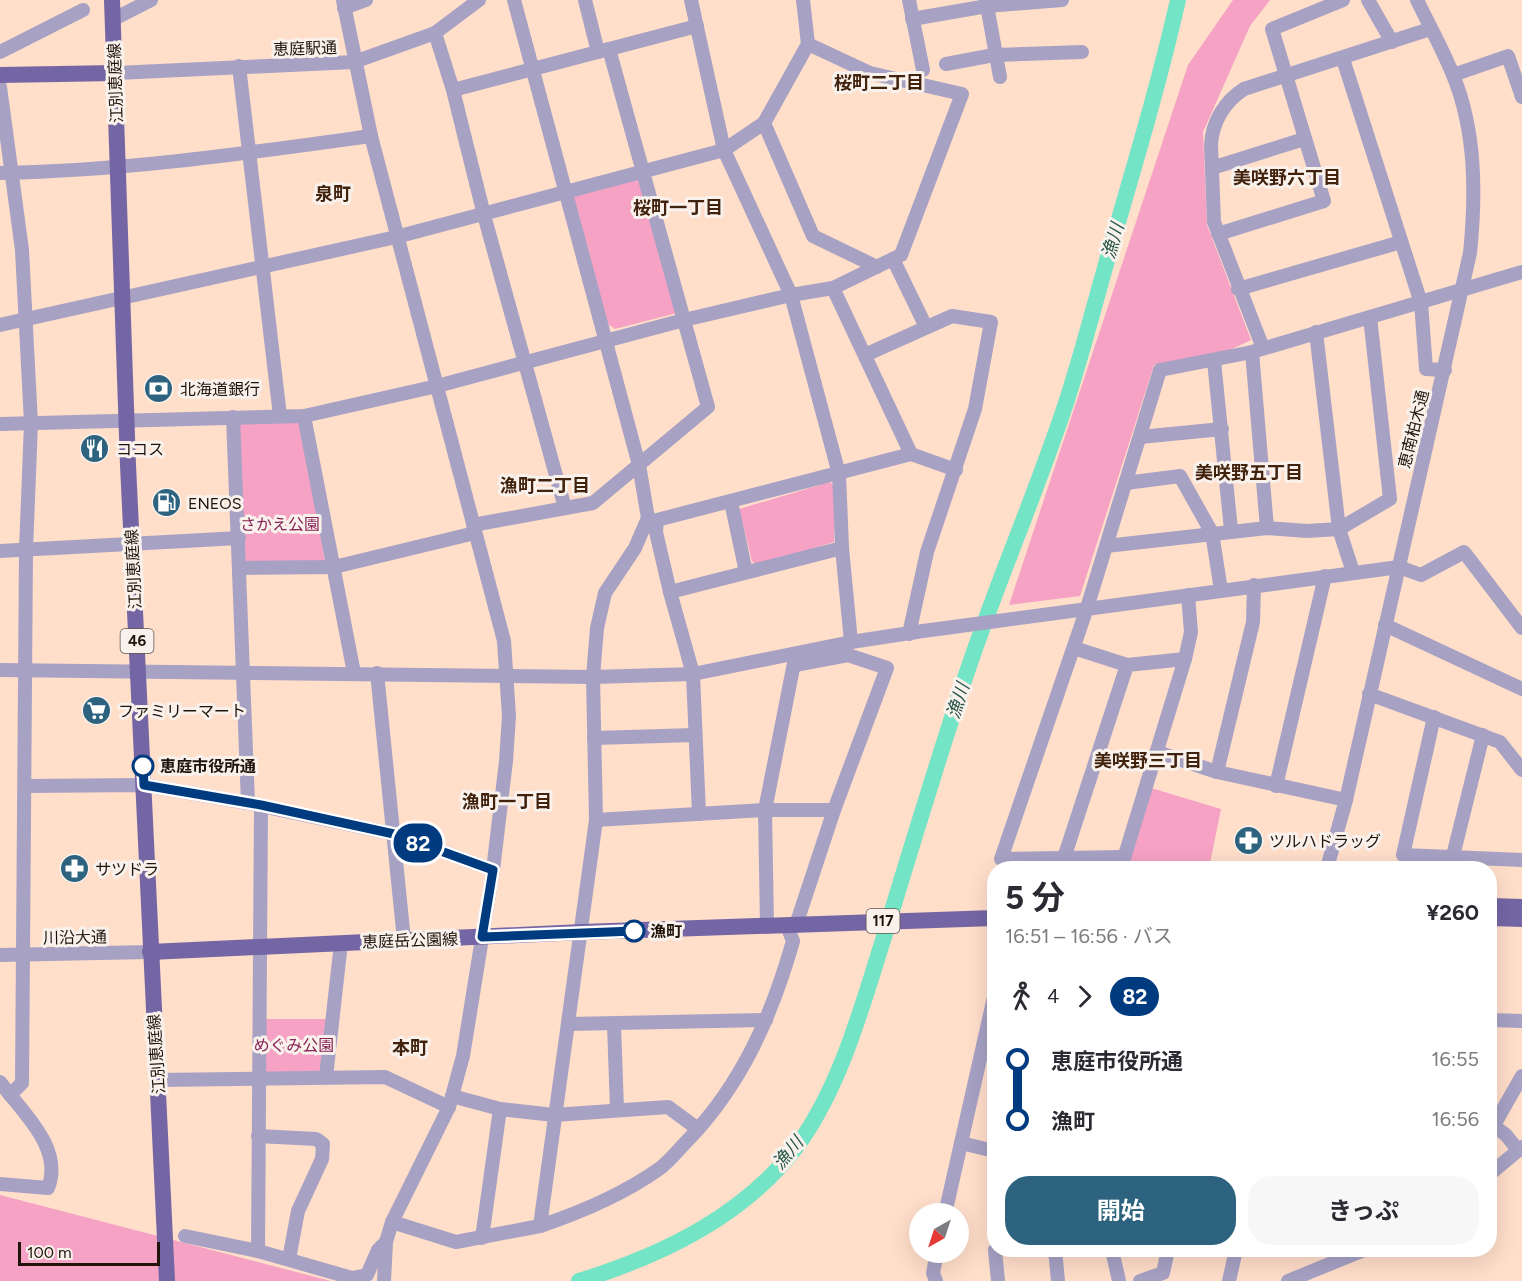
<!DOCTYPE html>
<html lang="ja">
<head>
<meta charset="utf-8">
<style>
  :root { --surface:#fff; --page:#f7f7f7; --text:#2b2b33; --muted:#7c7c81; --accent:#2d637f }
  body { margin:0; font-family:Figtree,"Noto Sans JP",sans-serif; background:var(--page); color:var(--text); height:100vh; display:flex; flex-direction:column; font-size:22px; white-space:nowrap }
  * { box-sizing:border-box; margin:0 }
  p { font-size:20px; color:var(--muted) }
  .icon { flex:none; width:33px; height:33px; fill:none; stroke:currentColor; stroke-width:2; stroke-linecap:round; stroke-linejoin:round }
  .map { position:relative; flex:1; overflow:hidden }
  .drawer { position:absolute; left:987px; top:861px; width:510px; height:396px; display:flex; flex-direction:column; background:var(--surface); border-radius:24px; box-shadow:0 6px 24px #0002 }
  .drawer>* { flex:none }
  .badge { padding:0 12px; border-radius:20px; font-size:21px; line-height:39px }
  .needle { width:39px; rotate:219deg }
  .controls { position:absolute; left:909px; top:1203px; display:grid; gap:12px }
  .controls a { display:grid; place-items:center; width:60px; height:60px; border-radius:50%; background:var(--surface); box-shadow:0 6px 24px #0002; font-size:30px }
  .scale { position:absolute; left:18px; bottom:15px; width:142px; box-sizing:border-box; padding-left:6px; border:3px solid #20130a; border-top:0; font-size:16px; line-height:21px; white-space:nowrap; color:#20130a; -webkit-text-stroke:4px #f9f1ec; paint-order:stroke }
  .map>.badge { position:absolute; translate:-50% -50%; box-shadow:0 0 0 3px #fff }
  .legs { display:flex; align-items:center; gap:9px; height:66px; padding:0 18px; font-size:20px }
  .legs p { margin-inline-start:auto }
  .head { display:flex; align-items:center; justify-content:space-between; height:102px; padding:0 18px }
  h1 { font-size:33px; font-weight:700; line-height:45px }
  .cta { display:flex; gap:12px; margin-top:auto; padding:12px 18px }
  .cta a { flex:1; height:69px; border-radius:24px; background:var(--accent); color:#fff; font-size:24px; font-weight:700; line-height:69px; text-align:center }
  .cta a+a { background:var(--page); color:var(--text) }
  ul { padding:0 18px; list-style:none }
  li { display:flex; align-items:center; gap:21px; height:60px; font-size:22px }
  li i { display:grid; place-items:center; width:9px; height:100%; margin:0 8px; background:currentColor }
  li i::after { content:''; width:15px; height:15px; margin:-8px; border:4px solid; border-radius:50%; background:var(--surface) }
  li p { margin-inline-start:auto }
  li:first-child i { background:linear-gradient(#0000 50%,currentColor 0) }
  li:last-child i { background:linear-gradient(currentColor 50%,#0000 0) }
  .map>svg:first-child { display:block }
  .green { fill:#f6a2c5 }
  .lines { fill:none; stroke-linecap:round; stroke-linejoin:round }
  .river { stroke:#73e4c5; stroke-width:16 }
  .minor { stroke:#a7a1c4; stroke-width:14 }
  .major { stroke:#7466a4; stroke-width:16 }
  .line-1-casing { stroke:#fff; stroke-width:14 }
  .line-1 { stroke:#003b80; stroke-width:9 }
  .stop-1-dot { fill:#fff; stroke:#003b80; stroke-width:3 }
  .labels { text-anchor:middle; stroke-width:6; stroke-linejoin:round; paint-order:stroke }
  .shield { fill:#f9f1ec; stroke:#61564e; stroke-width:1.5 }
  .shield-label { font-size:15px; font-weight:bold; fill:#20130a }
  .street-label { font-size:16px; fill:#20130a; stroke:#f9f1ec }
  .poi-label { font-size:16px; fill:#20130a; stroke:#f9f1ec; text-anchor:start }
  .park-label { font-size:16px; fill:#862155; stroke:#f9f1ec }
  .stop-label { font-size:16px; font-weight:bold; fill:#20130a; stroke:#f9f1ec; text-anchor:start }
  .neighbourhood-label { font-size:18px; font-weight:bold; fill:#40220d; stroke:#f9f1ec }
  .water-label { font-size:18px; font-style:italic; fill:#27574a; stroke:#f9f1ec }
</style>
</head>
<body>
<div class="map">
<svg width="1522" height="1281" viewBox="0 0 1522 1281">
  <rect width="100%" height="100%" fill="#ffdeca"/>
  <g class="green">
    <path d="M1233 0H1270L1250 26 1203 132 1207 225 1251 340 1219 355 1154 365 1080 596 1009 605 1188 65Z"/>
    <path d="M641 176 677 313 615 329 608 324 572 197Z"/>
    <path d="M302 421 325 562 244 563 238 427 242 422Z"/>
    <path d="M830 482 834 486V542L757 566 752 561 739 509Z"/>
    <path d="M1151 788 1221 809 1209 868H1126Z"/>
    <path d="M263 1019H327L323 1071 264 1073Z"/>
    <path d="M0 1195 331 1281H0Z"/>
  </g>
  <g class="lines">
    <path class="river" d="M579 1281C663 1255 747 1215 800 1142 842 1082 862 1006 884 937 909 855 934 772 961 690 992 594 1033 502 1065 406 1082 355 1095 302 1110 250 1134 167 1159 84 1178 0"/>
    <g class="minor">
      <path d="M343 0 371 136 504 641 509 716 506 761 493 870 463 1056 449 1107 392 1222 386 1242 384 1281"/>
      <path d="M585 0 598 52"/>
      <path d="M691 0 724 150 791 295 839 474 842 548 851 642"/>
      <path d="M909 0 923 70"/>
      <path d="M986 0 1000 77"/>
      <path d="M1368 0 1392 42"/>
      <path d="M344 8 366 0"/>
      <path d="M912 19 987 6 1062 0"/>
      <path d="M112 20 151 0"/>
      <path d="M435 33 453 90 484 215 565 508"/>
      <path d="M0 52 83 10"/>
      <path d="M1343 59 1421 303 1426 369 1445 370"/>
      <path d="M946 64 994 55 1082 52"/>
      <path d="M239 66 280 416"/>
      <path d="M116 73 354 62 435 33 479 0"/>
      <path d="M1453 75 1508 56 1522 97"/>
      <path d="M0 87 22 250 31 423 26 550 22 1083 10 1095"/>
      <path d="M453 90 697 26"/>
      <path d="M764 123 813 236 877 267"/>
      <path d="M1212 168 1304 139"/>
      <path d="M0 173C124 171 248 153 371 136"/>
      <path d="M1218 234 1324 201 1272 29 1343 0"/>
      <path d="M893 259 926 327"/>
      <path d="M833 288 911 454"/>
      <path d="M1238 289 1401 242"/>
      <path d="M0 325 396 237 724 150 764 123 808 44 803 0"/>
      <path d="M1316 332 1339 529 1353 572"/>
      <path d="M1263 348 1214 222 1211 145C1212 122 1225 101 1244 89L1430 29"/>
      <path d="M1252 352 1267 528"/>
      <path d="M865 355 952 316 991 322 975 409 927 552 909 634"/>
      <path d="M1214 361 1231 530"/>
      <path d="M304 416 354 673"/>
      <path d="M233 417 248 803"/>
      <path d="M0 424 304 416 437 386 684 320 791 295 833 288 901 255 962 94 870 73 808 44"/>
      <path d="M1140 437 1222 429"/>
      <path d="M1126 483 1180 476 1212 533 1221 590"/>
      <path d="M731 502 746 572"/>
      <path d="M473 525 593 503 708 407 609 49"/>
      <path d="M1106 546 1267 528 1307 531 1339 529 1390 499 1370 317"/>
      <path d="M0 551 239 538"/>
      <path d="M240 568 334 567 475 533"/>
      <path d="M670 592 842 548"/>
      <path d="M1385 625 1522 689"/>
      <path d="M1074 648 1127 665"/>
      <path d="M795 665 848 655 887 668 834 810 796 925"/>
      <path d="M0 670 593 677 693 674 851 642 923 631 1399 567 1421 575 1464 552 1522 628"/>
      <path d="M377 673 404 940"/>
      <path d="M1369 694 1500 742 1522 770"/>
      <path d="M1434 717 1403 855 1522 860"/>
      <path d="M594 738 695 735"/>
      <path d="M1157 752 1217 772 1346 800"/>
      <path d="M1217 772 1253 622 1254 585"/>
      <path d="M26 786 144 785 248 803 394 834 493 870"/>
      <path d="M1276 786 1325 576"/>
      <path d="M699 814 693 674 670 592 656 532 657 520 911 454 956 470"/>
      <path d="M596 820 765 810H834"/>
      <path d="M1453 856 1483 735"/>
      <path d="M1124 857 1001 859 1087 608 1160 370 1252 352 1522 272"/>
      <path d="M1064 858 1127 665 1185 659"/>
      <path d="M1121 868 1185 659 1191 632 1188 595"/>
      <path d="M1327 868 1346 800 1470 253C1476 194 1476 131 1453 75 1443 50 1429 25 1417 0"/>
      <path d="M767 926 765 810 795 658"/>
      <path d="M0 955 150 952"/>
      <path d="M1490 1020 1522 1021"/>
      <path d="M568 1024 766 1020"/>
      <path d="M614 1025 617 1109"/>
      <path d="M326 1077 341 943"/>
      <path d="M158 1080 385 1077 449 1107"/>
      <path d="M0 1082C22 1112 64 1148 48 1188L0 1184"/>
      <path d="M452 1096 500 1109 554 1115 668 1107 698 1129"/>
      <path d="M1490 1123 1506 1135 1518 1150"/>
      <path d="M1494 1125 1522 1076"/>
      <path d="M258 1136 316 1139 323 1144 322 1159 298 1211 289 1259"/>
      <path d="M961 1143 994 1151"/>
      <path d="M1490 1174 1522 1147"/>
      <path d="M945 1214 994 997"/>
      <path d="M392 1222 456 1242 540 1226 596 820 593 677 597 628 605 593 635 548 648 518 639 465 514 0"/>
      <path d="M540 1226C582 1212 622 1195 659 1169 669 1162 678 1150 688 1140 742 1084 772 1015 793 941L787 926"/>
      <path d="M185 1236 258 1251 352 1278 367 1275 378 1250 386 1242"/>
      <path d="M482 1238 500 1109"/>
      <path d="M995 1250 998 1281"/>
      <path d="M1055 1250 1058 1281"/>
      <path d="M1112 1250 1119 1281"/>
      <path d="M258 1251 261 805"/>
      <path d="M936 1281 933 1273 937 1252"/>
      <path d="M1140 1281 1163 1273 1168 1250"/>
      <path d="M1229 1281 1236 1250"/>
      <path d="M1288 1281 1364 1250"/>
    </g>
    <g class="major">
      <path d="M112 0 128 465 167 1281"/>
      <path d="M0 75 116 73"/>
      <path d="M1490 906 1522 907"/>
      <path d="M1490 918 1522 919"/>
      <path d="M150 952 582 932 994 918"/>
    </g>
  </g>
  <g class="lines">
    <defs>
      <path id="line-1" d="M143 766 144 785 261 805 394 834 493 870 482 937 634 931"/>
    </defs>
    <use href="#line-1" class="line-1-casing"/>
    <use href="#line-1" class="line-1"/>
  </g>
  <defs>
    <symbol id="bank-disc" viewBox="-11 -11 22 22"><circle r="9.5" fill="#2d637f" stroke="#f9f1ec"/><path d="M-6-4H6V4H-6ZM0-2.3a2.3 2.3 0 1 0 0 4.6a2.3 2.3 0 1 0 0-4.6Z" fill="#fff"/></symbol>
    <symbol id="restaurant-disc" viewBox="-11 -11 22 22"><circle r="9.5" fill="#2d637f" stroke="#f9f1ec"/><path d="M-5-6h1v4h1v-4h1v4h1v-4h1v5L-1.5 .5V6h-2V.5L-5-1ZM5-6V6H3V1.5H1.5Q1.5-4 5-6Z" fill="#fff"/></symbol>
    <symbol id="fuel-disc" viewBox="-11 -11 22 22"><circle r="9.5" fill="#2d637f" stroke="#f9f1ec"/><path d="M-5.5-6h7V0h2V4h1.3V-2.5L3-4.5l.8-.8L6-3V5H2.5V1h-1V6h-7ZM-4.2-4.7v3.2H.2V-4.7Z" fill="#fff"/></symbol>
    <symbol id="supermarket-disc" viewBox="-11 -11 22 22"><circle r="9.5" fill="#2d637f" stroke="#f9f1ec"/><path d="M-6-5.5h2.5l.6 2H6L4.5 2H-2.5L-4.4-4H-6ZM-1.5 3.2a1.3 1.3 0 1 0 .1 0ZM3 3.2a1.3 1.3 0 1 0 .1 0Z" fill="#fff"/></symbol>
    <symbol id="pharmacy-disc" viewBox="-11 -11 22 22"><circle r="9.5" fill="#2d637f" stroke="#f9f1ec"/><path d="M-2-6h4v4h4v4h-4v4h-4v-4h-4v-4h4Z" fill="#fff"/></symbol>
  </defs>
  <g fill-rule="evenodd">
    <use href="#bank-disc" x="142" y="372" width="33" height="33"/>
    <use href="#restaurant-disc" x="78" y="432" width="33" height="33"/>
    <use href="#fuel-disc" x="150" y="486" width="33" height="33"/>
    <use href="#supermarket-disc" x="80" y="694" width="33" height="33"/>
    <use href="#pharmacy-disc" x="1232" y="824" width="33" height="33"/>
    <use href="#pharmacy-disc" x="58" y="852" width="33" height="33"/>
  </g>
  <g class="stop-1-dot">
    <circle cx="143" cy="766" r="10"/>
    <circle cx="634" cy="931" r="10"/>
  </g>
  <g class="labels">
    <g class="shield">
      <rect x="120.5" y="629" width="33" height="24" rx="4.5"/>
      <rect x="866.5" y="909" width="33" height="24" rx="4.5"/>
    </g>
    <g class="shield-label">
      <text x="137" y="646">46</text>
      <text x="883" y="926">117</text>
    </g>
    <g class="street-label">
      <text transform="translate(305 48) rotate(-2)" y="6">恵庭駅通</text>
      <text transform="translate(115 83) rotate(-92)" y="6">江別恵庭線</text>
      <text transform="translate(1413 429) rotate(-76)" y="6">恵南柏木通</text>
      <text transform="translate(133 569) rotate(-93)" y="6">江別恵庭線</text>
      <text transform="translate(75 937) rotate(-1)" y="6">川沿大通</text>
      <text transform="translate(410 940) rotate(-2)" y="6">恵庭岳公園線</text>
      <text transform="translate(156 1054) rotate(-94)" y="6">江別恵庭線</text>
    </g>
    <g class="poi-label">
      <text x="180" y="395">北海道銀行</text>
      <text x="116" y="455">ココス</text>
      <text x="188" y="509">ENEOS</text>
      <text x="118" y="717">ファミリーマート</text>
      <text x="1269" y="847">ツルハドラッグ</text>
      <text x="95" y="875">サツドラ</text>
    </g>
    <g class="park-label">
      <text x="280" y="530">さかえ公園</text>
      <text x="294" y="1051">めぐみ公園</text>
    </g>
    <g class="stop-label">
      <text x="160" y="772">恵庭市役所通</text>
      <text x="650" y="937">漁町</text>
    </g>
    <g class="neighbourhood-label">
      <text x="879" y="89">桜町二丁目</text>
      <text x="1287" y="184">美咲野六丁目</text>
      <text x="333" y="200">泉町</text>
      <text x="678" y="214">桜町一丁目</text>
      <text x="1249" y="479">美咲野五丁目</text>
      <text x="545" y="492">漁町二丁目</text>
      <text x="1148" y="767">美咲野三丁目</text>
      <text x="507" y="808">漁町一丁目</text>
      <text x="410" y="1054">本町</text>
    </g>
    <g class="water-label">
      <text transform="translate(1113 241) rotate(-74)" y="6">漁川</text>
      <text transform="translate(958 701) rotate(-72)" y="6">漁川</text>
      <text transform="translate(788 1153) rotate(-50)" y="6">漁川</text>
    </g>
  </g>
</svg>
<div class="controls">
<a><svg class="needle" viewBox="-14 -14 28 28"><path d="M0-13l5 13h-10z" fill="#e53935"/><path d="M0 13l5-13h-10z" fill="#7c7c81"/></svg></a>
</div>
<div class="scale">100 m</div>
<b class="badge" style="left:418px;top:843px;background:#003b80;color:#fff">82</b>
<section class="drawer">
<div class="head"><div><h1>5 分</h1><p>16:51 – 16:56 · バス</p></div><b>¥260</b></div>
<div class="legs"><svg class="icon" aria-label="walk" viewBox="0 0 24 24"><circle cx="13" cy="4" r="2"/><path d="M13 8l-2 6 4 7M11 14l-3 7M7 12l3-4h3l4 4"/></svg>4<svg class="icon" aria-label="forward" viewBox="0 0 24 24"><path d="M9 5l7 7-7 7"/></svg><b class="badge" style="background:#003b80;color:#fff">82</b></div>
<ul>
<li><i style="color:#003b80"></i><b>恵庭市役所通</b><p>16:55</p></li>
<li><i style="color:#003b80"></i><b>漁町</b><p>16:56</p></li>
</ul>
<div class="cta"><a>開始</a><a>きっぷ</a></div>
</section>
</div>
</body>
</html>
